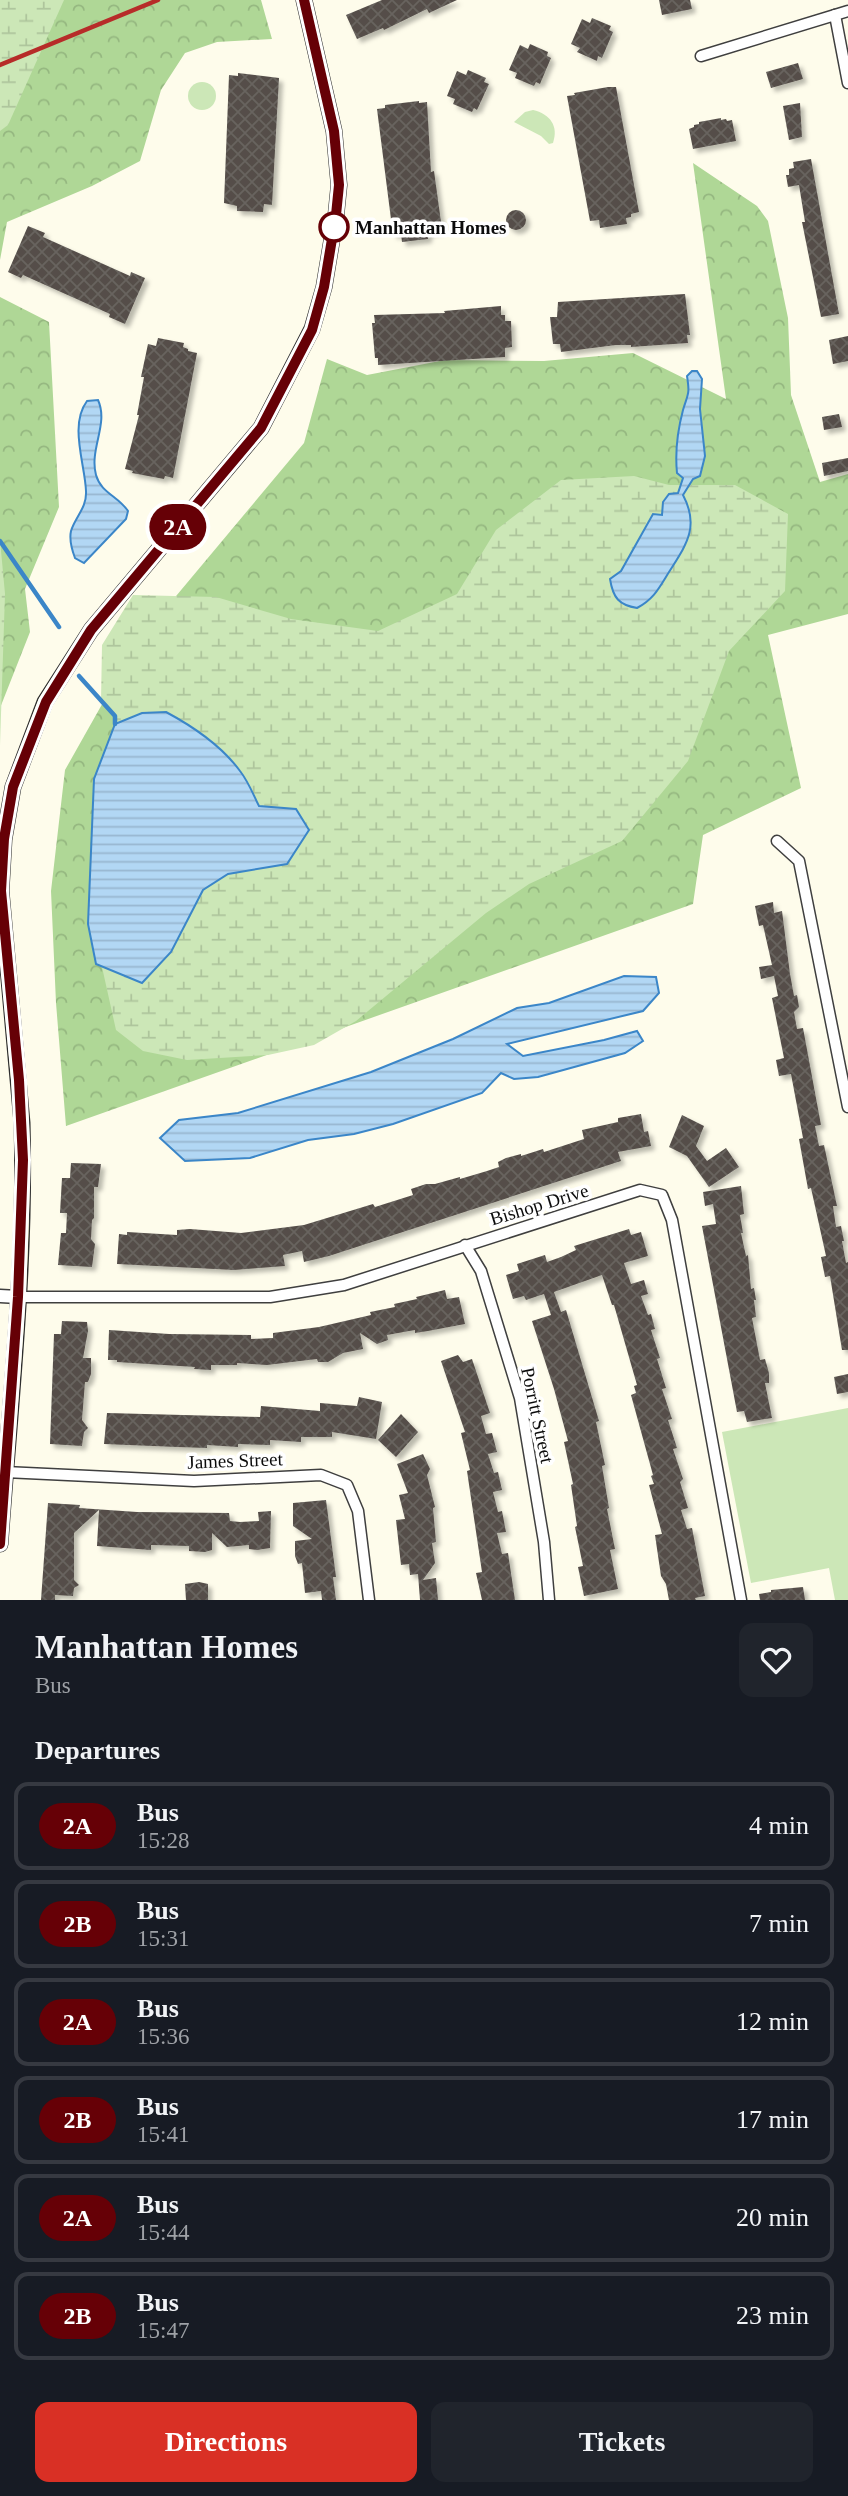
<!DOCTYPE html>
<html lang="en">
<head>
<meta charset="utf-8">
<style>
  :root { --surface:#171b24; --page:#20242c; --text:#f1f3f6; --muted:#9ea1a6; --line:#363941; --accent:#d93025 }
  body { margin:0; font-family:Georgia,serif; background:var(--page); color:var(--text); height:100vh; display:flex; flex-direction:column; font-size:26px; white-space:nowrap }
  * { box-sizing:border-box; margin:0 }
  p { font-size:23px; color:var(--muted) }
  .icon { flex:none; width:38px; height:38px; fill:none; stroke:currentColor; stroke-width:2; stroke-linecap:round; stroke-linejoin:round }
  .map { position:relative; height:1600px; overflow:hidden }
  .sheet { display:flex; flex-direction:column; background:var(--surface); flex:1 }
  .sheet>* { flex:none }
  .badge { padding:0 14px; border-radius:23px; font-size:24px; line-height:46px }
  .map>.badge { position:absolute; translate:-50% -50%; box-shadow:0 0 0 4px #fff }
  h2 { padding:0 35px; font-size:26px; line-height:63px }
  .round { display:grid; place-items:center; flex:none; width:74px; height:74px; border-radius:14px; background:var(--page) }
  .overview { display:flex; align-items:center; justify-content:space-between; height:119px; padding:0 35px }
  h1 { font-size:33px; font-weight:700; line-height:52px }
  .button { display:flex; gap:14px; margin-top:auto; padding:14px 35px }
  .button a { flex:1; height:80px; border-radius:14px; background:var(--accent); color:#fff; font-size:28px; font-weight:700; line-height:80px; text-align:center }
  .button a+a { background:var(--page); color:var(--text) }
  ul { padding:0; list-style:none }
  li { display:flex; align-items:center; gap:21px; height:88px; margin:0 14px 10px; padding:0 21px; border:4px solid var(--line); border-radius:14px }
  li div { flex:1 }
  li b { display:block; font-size:26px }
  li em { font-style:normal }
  li .badge { min-width:77px; font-weight:700; text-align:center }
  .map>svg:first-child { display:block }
  .forest { fill:url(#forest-crowns) }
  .wetland { fill:url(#wetland-marsh) }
  .park { fill:#cce7b7 }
  .water { fill:url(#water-rules); stroke:#3b86c8; stroke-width:2 }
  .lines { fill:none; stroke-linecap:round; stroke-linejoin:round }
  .stream { stroke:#3b86c8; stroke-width:4.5 }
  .building { fill:url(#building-cross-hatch); filter:url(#shadow) }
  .minor-casing { stroke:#3f3f3f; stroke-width:13 }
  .tertiary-casing { stroke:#3f3f3f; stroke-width:15 }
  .secondary-casing { stroke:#2e2e2e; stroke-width:17 }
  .minor { stroke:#fff; stroke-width:10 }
  .tertiary { stroke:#fff; stroke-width:12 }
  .secondary { stroke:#fcf9a8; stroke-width:14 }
  .rail { stroke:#b72c29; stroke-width:4.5 }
  .line-casing { stroke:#fff; stroke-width:16 }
  .line { stroke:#660006; stroke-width:10 }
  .stop-dot { fill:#fff; stroke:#660006; stroke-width:3.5 }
  .labels { text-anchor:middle; stroke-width:7; stroke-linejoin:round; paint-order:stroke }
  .stop-label { font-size:19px; font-weight:bold; fill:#0c0c0c; stroke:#fff; text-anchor:start }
  .street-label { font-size:19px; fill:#0c0c0c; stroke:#fff }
</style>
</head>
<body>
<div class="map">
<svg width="848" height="1600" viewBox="0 0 848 1600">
  <defs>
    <pattern id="forest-crowns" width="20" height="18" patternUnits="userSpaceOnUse" patternTransform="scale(1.75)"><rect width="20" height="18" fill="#afd796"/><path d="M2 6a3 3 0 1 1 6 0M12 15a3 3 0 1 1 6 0" fill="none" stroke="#95b780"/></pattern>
    <pattern id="wetland-marsh" width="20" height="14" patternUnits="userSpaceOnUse" patternTransform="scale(1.75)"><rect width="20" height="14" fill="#cce7b7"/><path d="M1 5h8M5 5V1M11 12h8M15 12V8" fill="none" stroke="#aec59c"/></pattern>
    <pattern id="water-rules" width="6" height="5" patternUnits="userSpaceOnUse" patternTransform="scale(1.75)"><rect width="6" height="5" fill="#b2d7f4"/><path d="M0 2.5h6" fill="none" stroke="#98b7d0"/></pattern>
    <pattern id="building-cross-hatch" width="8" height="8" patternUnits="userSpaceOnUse" patternTransform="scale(1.75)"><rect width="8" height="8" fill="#544e49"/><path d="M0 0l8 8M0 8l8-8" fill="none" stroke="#68635f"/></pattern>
    <filter id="shadow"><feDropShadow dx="4" dy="4" stdDeviation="2" flood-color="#0004"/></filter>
  </defs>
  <rect width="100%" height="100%" fill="#fefceb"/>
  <g class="forest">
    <path d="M0 0H261L272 39 217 42 185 53 161 90 140 161 92 186 7 222 0 260Z"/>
    <path d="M693 163 757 206 768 221 788 318 791 395 820 482 848 474V614L768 635 801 788 703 835 693 904 66 1126 56 1003 51 891 65 770 114 683 146 632 304 443 327 359 367 375 445 360 544 361 633 353 726 399Z"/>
    <path d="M0 297 49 322 59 507 25 589 30 632 0 708Z"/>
  </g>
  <g class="wetland">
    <path d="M0 0H64L8 125 0 131Z"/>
    <path d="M634 476 669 485H735L788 514 785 591 729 651 688 761 622 841 529 884 486 913 356 1021 314 1045 268 1055 187 1060 143 1051 116 1030 102 967 142 982 171 952 203 890 228 874 287 864 296 809 259 806 241 771 166 712 115 724V716L101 701 102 645 133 595 216 597 291 619 378 631 457 594 496 530 561 480Z"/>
    <path d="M0 540 5 594 0 745Z"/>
  </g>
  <g class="park">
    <circle cx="202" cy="96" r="14"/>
    <path d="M533 110C550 114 559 126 553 143L549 144 541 136 514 122 525 112Z"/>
    <path d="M848 1408V1600H835L829 1568 751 1583 722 1432Z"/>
  </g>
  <g class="water">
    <path d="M692 371H697L702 379 700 409 705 456 700 476 693 479 683 495C700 527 686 545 669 572 659 588 654 599 637 608 619 605 613 598 610 579L621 571 653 514 662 515 663 502 669 494 678 493 683 478 677 473C675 453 678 429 683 410 688 393 690 395 687 376Z"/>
    <path d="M98 400C109 424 89 449 96 475 101 493 118 496 128 511L126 519 84 563 75 558C72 550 69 540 71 531 75 517 87 508 86 491 85 464 69 425 87 401Z"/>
    <path d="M166 712C194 727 221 745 240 771 248 781 253 794 259 806L296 809 309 830 287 864 228 874 203 890 171 952 142 983 96 964 88 924 94 779 115 724 142 713Z"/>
    <path d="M624 976 656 977 659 993 643 1011 507 1044 523 1056 604 1040 637 1031 643 1041 625 1053 538 1077 514 1079 501 1073 482 1093 393 1124 354 1134 308 1140 250 1158 185 1161 160 1138 179 1120 238 1113 371 1072 453 1039 517 1008 549 1003Z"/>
  </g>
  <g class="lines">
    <g class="stream">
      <path d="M0 541 59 627"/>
      <path d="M79 676 115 716V724"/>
    </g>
  </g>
  <g class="building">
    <path d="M382 0H457L429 13 427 9 384 30 383 28 357 39 346 15Z"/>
    <path d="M659 0H690L692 9 662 15Z"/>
    <path d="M592 18 611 26 609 30 613 32 602 58 598 56 597 61 577 52 580 48 571 44 582 19 590 23Z"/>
    <path d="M530 44 548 52 547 56 551 58 540 84 536 82 534 86 515 78 517 73 509 70 520 45 528 49Z"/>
    <path d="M798 63 803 79 771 88 766 72Z"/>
    <path d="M468 70 486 78 484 82 489 84 477 110 474 108 472 112 453 104 455 99 447 96 457 71 466 75Z"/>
    <path d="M238 73 279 78 272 205 264 204 263 212 237 211V206L224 203 229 75 238 76Z"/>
    <path d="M608 87H616L639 212 631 214V217L626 218 627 224 600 228 599 220 590 221 567 96 575 95 574 93Z"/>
    <path d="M419 101V103L427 102 431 172 434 171 442 229 428 233V239L402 242 401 234 393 235 377 109 385 108V105Z"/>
    <path d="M800 103 802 137 789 140 783 106Z"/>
    <path d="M721 118V120L726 119 727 121 732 120 736 141 693 149 689 129 694 127V125L699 124V122Z"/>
    <path d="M811 159 839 314 821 317 802 222H805L799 185 788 187 786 175H789V169L794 168 793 162Z"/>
    <circle cx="516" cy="220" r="10"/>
    <path d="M28 226 45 233 43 237 130 276 131 272 145 278 125 324 109 317 110 314 23 275 21 278 8 272Z"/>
    <path d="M685 294 690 335H687L688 343 631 347V345H616L561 352 560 344H553L550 317H557L558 302Z"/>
    <path d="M501 306V315H505V321H511L512 347 505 348V357L378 365V358H375L372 323H375L374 315 445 313 444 311Z"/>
    <path d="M848 336V361L833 364 829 340Z"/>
    <path d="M158 338 184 343 183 347 188 349V351L197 353 173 478 165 476 164 479 132 473 133 471 125 469 139 415H137L144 377H141L148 344 156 346Z"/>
    <path d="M839 414 842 427 824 430 822 417Z"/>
    <path d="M848 458V471L824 476 822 463Z"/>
    <path d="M773 902 774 913 782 911 790 974 794 996 797 995 799 1007 794 1012 797 1029 803 1028 821 1125 815 1126 819 1146 824 1145 837 1206H833L836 1227 841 1226 844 1241H842L846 1263 848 1262V1350H842L830 1276 825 1277 821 1257 826 1256 811 1188 808 1189 799 1139 803 1138 791 1074 779 1076 776 1060 784 1058 772 998 778 996 774 976 761 979 759 967 772 965 763 925 759 926 755 906Z"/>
    <path d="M641 1114 644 1132 648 1131 651 1146 618 1152 621 1161 329 1256 304 1262 302 1251 283 1255 285 1266 234 1270 117 1264 119 1234 127 1235V1232L177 1235V1230L190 1229 241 1233 304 1225 373 1204 375 1207 413 1195 411 1189 426 1184H435L460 1177V1179L487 1171 499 1167 498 1162 506 1158 521 1154V1156L543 1149 544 1152 584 1139 582 1130 618 1122V1118Z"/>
    <path d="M682 1115 704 1126 696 1146 707 1161 726 1148 739 1167 709 1187 687 1156 669 1147Z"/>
    <path d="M71 1163 101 1164 98 1187H94V1218L92 1220 91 1239 95 1244 92 1267 58 1265 61 1233H66L67 1213H60L62 1178H70Z"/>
    <path d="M741 1186 744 1214 740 1215 743 1233H741L746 1256 748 1255 751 1289 754 1288 756 1300H754L756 1317 752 1318 760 1360 765 1359 769 1373V1383H765L772 1418 747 1422 744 1411 737 1412 702 1226 716 1224 713 1204 705 1206 703 1192Z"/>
    <path d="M629 1229 631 1235 641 1232 648 1256 624 1263 631 1284 644 1280 648 1294 641 1296 648 1315 651 1314 655 1329 651 1330 660 1358 657 1359 666 1388 662 1389 672 1419 668 1420 677 1448 673 1449 683 1479 680 1482 688 1508 681 1510 687 1529 692 1528 705 1596 695 1598 696 1600H669L666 1584 661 1576 655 1535 662 1534 649 1485 654 1484 651 1476 653 1475 631 1395 636 1393 634 1386 637 1385 614 1305H612L602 1275 554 1292 561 1312 566 1310 599 1421 596 1422 605 1465 602 1466 609 1508 607 1509 615 1549 610 1550 618 1589 584 1596 578 1567 583 1566 575 1527 577 1526 571 1485 573 1484 564 1442 568 1441 554 1389 532 1321 551 1315 544 1294 526 1300 524 1296 513 1299 506 1275 519 1271 517 1264 545 1255 547 1262 561 1257 576 1250 574 1246Z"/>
    <path d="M445 1290 447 1299 459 1297 465 1324 428 1331 415 1333V1330L387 1335 388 1340 377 1344 360 1333 363 1349 343 1353 328 1362H318L317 1359 267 1365 237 1363V1365H211V1370L194 1369 195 1367 117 1362V1360H108L109 1330 169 1334 251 1335V1339L273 1338V1333L319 1327 371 1315 370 1312 395 1307 394 1304 417 1299 416 1297Z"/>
    <path d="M62 1321 87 1322 88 1331 83 1358H91V1374L88 1382H85L82 1420 88 1428 84 1432 82 1446 50 1444 54 1334H61Z"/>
    <path d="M458 1355 463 1362 472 1359 490 1413 481 1416 486 1434 492 1433 497 1452 488 1454 494 1473 498 1472 502 1490 493 1492 498 1512 502 1511 506 1532 497 1533 502 1554 508 1553 515 1600H482L476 1573 482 1572 467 1471 470 1470 461 1433 465 1432 441 1361Z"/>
    <path d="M848 1374V1392L837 1394 834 1377Z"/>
    <path d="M359 1397 382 1402 376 1439 332 1432V1437H301V1442L270 1440V1445L238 1444V1447L207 1445V1448L177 1447 104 1444 107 1413 260 1417 261 1406 320 1411V1403L357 1406Z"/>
    <path d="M401 1414 418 1432 396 1457 378 1440Z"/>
    <path d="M423 1454 430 1469 427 1475 435 1507 433 1508 436 1542 432 1543 435 1563 423 1580 436 1578 438 1600H420L418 1574 410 1575 409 1564 401 1565 396 1520 405 1519 399 1495 408 1493 397 1464Z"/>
    <path d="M326 1500 336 1577H333L336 1600H322L321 1591 305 1593 302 1563 298 1564 295 1556V1541L312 1539 293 1526V1503Z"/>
    <path d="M48 1503 80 1505 79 1508 137 1512 229 1513 230 1521 240 1522 259 1521 258 1512 271 1511 270 1548 257 1550 249 1549V1545L227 1547 212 1533V1550L205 1552 189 1551V1546L151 1545V1550L97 1546 99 1510 74 1533V1580L79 1585 74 1588 73 1596 55 1595V1600H41Z"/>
    <path d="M199 1582 208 1584V1600H186L185 1584Z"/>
    <path d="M803 1587 805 1600H760L759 1594 771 1592V1590Z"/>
  </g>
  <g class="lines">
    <defs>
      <g id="minor">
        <path d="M835 15 848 83"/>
        <path d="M701 56 848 11"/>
        <path d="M777 841 799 861 848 1107"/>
        <path d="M465 1245 481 1271 520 1398 544 1542 549 1600"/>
        <path d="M18 1297H270L344 1285 640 1190 662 1195 672 1220 741 1600"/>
        <path d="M5 1472 194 1481 321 1475 347 1485 358 1511 369 1600"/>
      </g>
      <path id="tertiary" d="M0 1296 18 1297"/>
      <path id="secondary" d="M0 1544C10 1404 26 1263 22 1123L1 891 4 839 13 787 45 702 91 630 261 428 312 329 324 287 336 215 339 185 334 131 304 0"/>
    </defs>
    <use href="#minor" class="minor-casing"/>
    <use href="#tertiary" class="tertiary-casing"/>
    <use href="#secondary" class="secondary-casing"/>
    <use href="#minor" class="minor"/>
    <use href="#tertiary" class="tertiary"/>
    <use href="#secondary" class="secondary"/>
    <path class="rail" d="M0 65 158 0"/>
  </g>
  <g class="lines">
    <defs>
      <path id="line" d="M0 1544 18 1297 23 1160 19 1080 1 891 4 839 13 787 46 702 91 630 261 428 312 330 324 287 336 215 339 185 334 131 304 0"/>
    </defs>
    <use href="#line" class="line-casing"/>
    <use href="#line" class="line"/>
  </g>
  <circle class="stop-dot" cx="334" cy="227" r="14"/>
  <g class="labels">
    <g class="stop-label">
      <text x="355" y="234">Manhattan Homes</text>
    </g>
    <g class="street-label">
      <text transform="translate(539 1204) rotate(-17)" y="7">Bishop Drive</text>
      <text transform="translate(538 1415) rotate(78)" y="7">Porritt Street</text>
      <text transform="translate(235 1460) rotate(-2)" y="7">James Street</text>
    </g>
  </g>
</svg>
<b class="badge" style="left:178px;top:527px;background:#660006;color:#fff">2A</b>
</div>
<section class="sheet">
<div class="overview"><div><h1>Manhattan Homes</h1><p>Bus</p></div><a class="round"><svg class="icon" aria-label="heart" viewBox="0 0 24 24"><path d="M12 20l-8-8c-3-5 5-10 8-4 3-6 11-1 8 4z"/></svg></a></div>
<h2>Departures</h2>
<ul>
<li><span class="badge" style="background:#660006;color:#fff">2A</span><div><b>Bus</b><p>15:28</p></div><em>4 min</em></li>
<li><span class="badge" style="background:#660006;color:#fff">2B</span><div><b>Bus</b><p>15:31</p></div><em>7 min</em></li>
<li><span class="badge" style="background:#660006;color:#fff">2A</span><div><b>Bus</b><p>15:36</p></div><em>12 min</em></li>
<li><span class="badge" style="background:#660006;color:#fff">2B</span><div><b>Bus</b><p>15:41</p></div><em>17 min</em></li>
<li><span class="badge" style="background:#660006;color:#fff">2A</span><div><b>Bus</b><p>15:44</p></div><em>20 min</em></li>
<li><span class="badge" style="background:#660006;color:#fff">2B</span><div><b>Bus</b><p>15:47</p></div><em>23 min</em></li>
</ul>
<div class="button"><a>Directions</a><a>Tickets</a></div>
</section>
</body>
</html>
